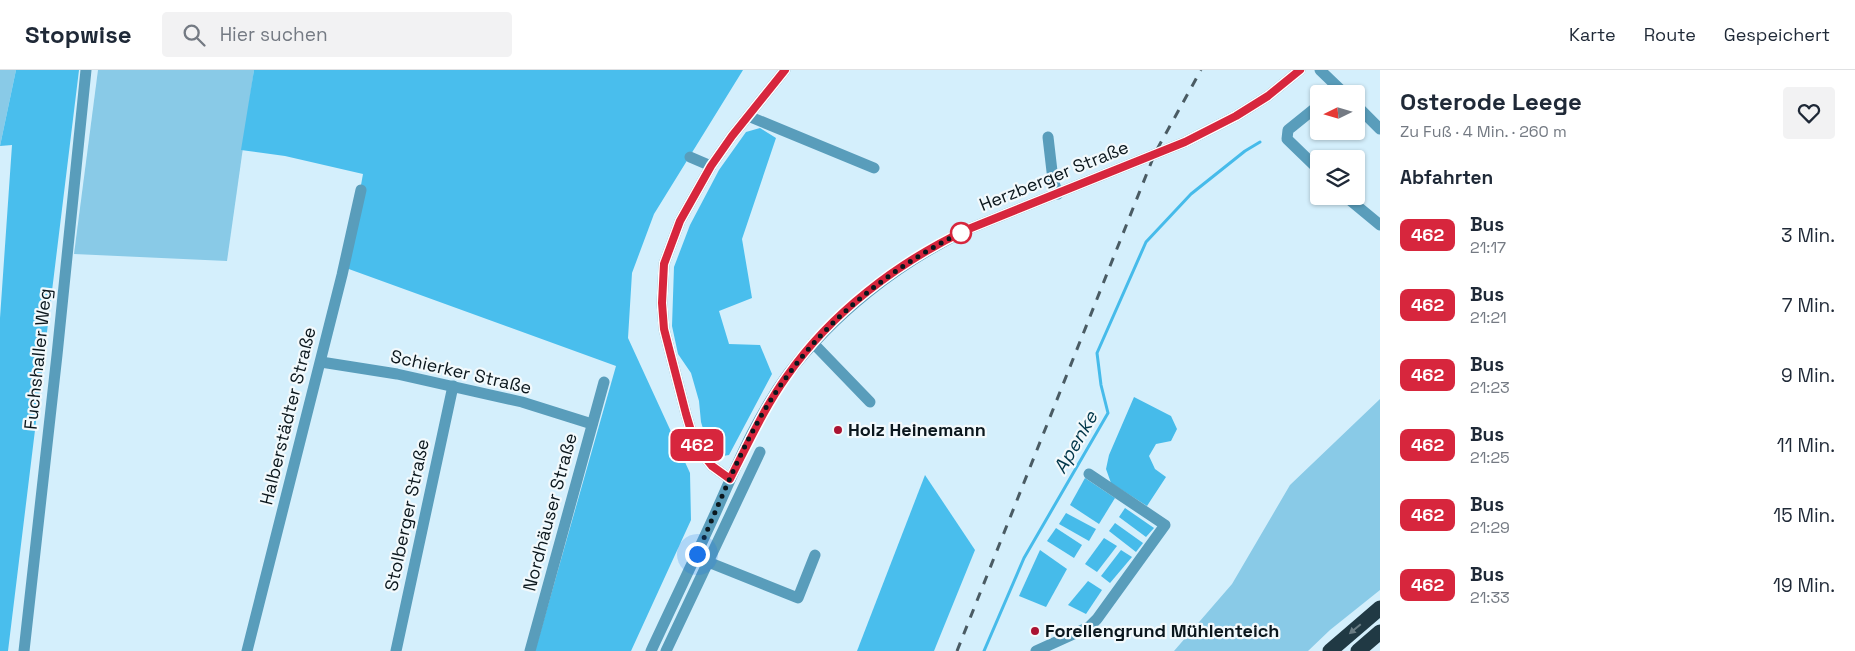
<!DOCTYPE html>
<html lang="de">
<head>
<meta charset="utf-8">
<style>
  :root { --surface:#fff; --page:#f2f2f3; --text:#1f2937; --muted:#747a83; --line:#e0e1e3 }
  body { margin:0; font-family:"Space Grotesk",sans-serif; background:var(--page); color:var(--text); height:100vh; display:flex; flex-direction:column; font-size:19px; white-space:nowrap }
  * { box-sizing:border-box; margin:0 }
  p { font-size:16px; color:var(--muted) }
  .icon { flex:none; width:28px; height:28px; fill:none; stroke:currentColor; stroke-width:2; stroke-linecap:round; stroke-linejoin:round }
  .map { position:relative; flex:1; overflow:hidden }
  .side { display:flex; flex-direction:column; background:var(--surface); width:475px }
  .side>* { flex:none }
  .badge { padding:0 10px; border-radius:8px; font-size:18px; line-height:32px }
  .needle { width:32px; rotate:265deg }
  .fabs { position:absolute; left:1310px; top:15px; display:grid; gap:10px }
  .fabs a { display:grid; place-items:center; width:55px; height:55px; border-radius:5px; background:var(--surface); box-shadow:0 1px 4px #0004; font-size:25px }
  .you { position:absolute; width:25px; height:25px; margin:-12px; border:4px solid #fff; border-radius:50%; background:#1a73e8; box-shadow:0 0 0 8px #1a73e833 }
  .map>.badge { position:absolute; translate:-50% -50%; box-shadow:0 0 0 2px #fff }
  h2 { padding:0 20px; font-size:19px; line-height:45px }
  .round { display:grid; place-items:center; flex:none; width:52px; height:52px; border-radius:5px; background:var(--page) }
  .summary { display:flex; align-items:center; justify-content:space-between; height:85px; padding:0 20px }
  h1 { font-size:24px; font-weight:700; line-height:38px }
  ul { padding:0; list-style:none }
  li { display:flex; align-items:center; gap:15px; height:70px; padding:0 20px }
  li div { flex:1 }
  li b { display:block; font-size:19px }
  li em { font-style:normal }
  li .badge { min-width:55px; font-weight:700; text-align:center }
  header { display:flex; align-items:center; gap:30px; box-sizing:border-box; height:70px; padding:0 25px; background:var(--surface); border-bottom:1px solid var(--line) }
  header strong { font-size:24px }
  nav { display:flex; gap:28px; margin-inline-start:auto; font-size:18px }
  .search { width:350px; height:45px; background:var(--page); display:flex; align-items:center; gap:12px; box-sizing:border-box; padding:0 18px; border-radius:5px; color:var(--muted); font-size:19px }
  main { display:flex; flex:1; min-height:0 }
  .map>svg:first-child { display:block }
  .green { fill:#89cae7 }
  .forest { fill:#49beed }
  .water { fill:#46bbea }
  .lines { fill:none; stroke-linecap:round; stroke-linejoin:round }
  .stream { stroke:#46bbea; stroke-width:3 }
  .minor { stroke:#599dbb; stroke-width:11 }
  .highway { stroke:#203944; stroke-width:15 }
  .rail { stroke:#4a5b63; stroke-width:3; stroke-dasharray:9 9; stroke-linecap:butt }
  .oneway { fill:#6a7c84 }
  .line-casing { stroke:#fff; stroke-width:11 }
  .line { stroke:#d7263d; stroke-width:8 }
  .walk { stroke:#0b171d; stroke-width:5; stroke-dasharray:0 9 }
  .stop-dot { fill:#fff; stroke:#d7263d; stroke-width:2.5 }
  .poi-dot { fill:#aa1332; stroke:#f2f9fc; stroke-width:2 }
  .labels { text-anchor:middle; stroke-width:4.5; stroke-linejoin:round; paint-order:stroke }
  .street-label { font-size:18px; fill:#0b171d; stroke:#f2f9fc }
  .poi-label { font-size:18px; font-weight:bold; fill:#0b171d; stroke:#f2f9fc; text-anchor:start }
  .water-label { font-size:19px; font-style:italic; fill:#003649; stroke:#f2f9fc }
</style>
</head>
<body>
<header>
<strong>Stopwise</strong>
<div class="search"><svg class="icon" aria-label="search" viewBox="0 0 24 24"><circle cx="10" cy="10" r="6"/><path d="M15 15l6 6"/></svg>Hier suchen</div>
<nav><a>Karte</a><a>Route</a><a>Gespeichert</a></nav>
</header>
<main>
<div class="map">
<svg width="1380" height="581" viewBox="0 0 1380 581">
  <rect width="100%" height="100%" fill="#d4effc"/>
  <g class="green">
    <path d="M0 0H16L0 76Z"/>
    <path d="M98 0H254L227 191 74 184Z"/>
    <path d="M1380 329V520L1330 560 1308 581H1174L1232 514 1290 415Z"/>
  </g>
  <g class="forest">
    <path d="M16 0H79L8 581H0V248L12 75 0 76Z"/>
    <path d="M254 0H743L654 144 632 203 628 268 690 403 691 450 631 581H535L616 296 346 198 363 104 285 86 241 80Z"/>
    <path d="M760 58 776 68 742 169 752 228 719 241 729 274 760 275 772 304 729 385 723 386 713 379 705 365 701 352 699 331 691 303 678 284 672 256 674 197 690 155 719 100 746 62Z"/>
    <path d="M925 405 975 480 934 581H857Z"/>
  </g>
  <g class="water">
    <path d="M1134 327 1171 346 1177 359 1171 371 1156 374 1149 386 1155 399 1166 407 1147 436 1111 413 1106 399 1109 385Z"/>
    <path d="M1085 408 1115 428 1099 454 1070 435Z"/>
    <path d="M1125 438 1154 458 1146 467 1119 447Z"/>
    <path d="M1066 443 1096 459 1089 471 1059 454Z"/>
    <path d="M1115 453 1143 473 1136 482 1109 461Z"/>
    <path d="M1056 458 1082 475 1074 488 1047 471Z"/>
    <path d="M1104 468 1117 476 1097 502 1085 494Z"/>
    <path d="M1040 480 1067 499 1046 537 1019 526Z"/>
    <path d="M1121 480 1132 487 1110 513 1101 506Z"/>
    <path d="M1088 511 1102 520 1086 544 1068 535Z"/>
  </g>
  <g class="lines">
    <path class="stream" d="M984 581 1024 488 1108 343 1101 315 1097 283 1146 172 1191 124 1245 81 1260 72"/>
    <g class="minor">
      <path d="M1320 0 1345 24"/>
      <path d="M1319 35 1288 60 1287 69 1319 100"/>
      <path d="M1356 35 1380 59"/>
      <path d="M748 46 874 98"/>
      <path d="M1048 67 1053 110 1058 124"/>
      <path d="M690 87 711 96"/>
      <path d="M1345 126 1380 155"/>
      <path d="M813 273 870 332"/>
      <path d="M321 292 397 304 522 332 592 354"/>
      <path d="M730 409 712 396 704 386 694 371 686 344 664 259 662 233 664 194 680 151 711 96 732 66 785 0"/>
      <path d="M708 492 798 528 815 485"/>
      <path d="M24 581 57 285 86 0"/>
      <path d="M247 581 342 205 361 120"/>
      <path d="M396 581 453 316"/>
      <path d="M530 581 604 312"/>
      <path d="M651 581C672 536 694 490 715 444 736 397 757 346 788 304 834 243 897 194 966 160L1185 72 1236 46 1268 26 1300 0"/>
      <path d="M666 581 760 382"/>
      <path d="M1036 581 1089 557 1097 549 1165 455 1089 404"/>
    </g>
    <g class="highway">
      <path d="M1330 581 1380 538"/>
      <path d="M1358 581 1380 562"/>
    </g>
    <path class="rail" d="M957 581 1155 83 1201 0"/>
  </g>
  <defs><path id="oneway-solid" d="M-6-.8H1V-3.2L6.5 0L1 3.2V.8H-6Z" transform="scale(1.25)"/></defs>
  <use class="oneway" href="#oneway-solid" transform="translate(1355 559) rotate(140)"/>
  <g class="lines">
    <defs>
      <path id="line" d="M785 0 732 66 711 96 680 151 664 194 662 233 664 259 686 344 694 371 704 386 712 396 730 409C748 374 764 338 787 306 831 243 897 193 966 160L1185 72 1236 46 1268 26 1300 0"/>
    </defs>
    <use href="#line" class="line-casing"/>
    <use href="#line" class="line"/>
    <path class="walk" d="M697 484C724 423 748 358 788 305 833 243 897 194 966 160L961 163"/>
  </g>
  <circle class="stop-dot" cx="961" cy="163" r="10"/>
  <g class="poi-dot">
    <circle cx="838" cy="360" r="5"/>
    <circle cx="1035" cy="561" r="5"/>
  </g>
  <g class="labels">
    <g class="street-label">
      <text transform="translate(1054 106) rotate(-22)" y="6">Herzberger Straße</text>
      <text transform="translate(38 289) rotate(-84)" y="6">Fuchshaller Weg</text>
      <text transform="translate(461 302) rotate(13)" y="6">Schierker Straße</text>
      <text transform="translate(288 346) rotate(-76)" y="6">Halberstädter Straße</text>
      <text transform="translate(550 442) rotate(-75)" y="6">Nordhäuser Straße</text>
      <text transform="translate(407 445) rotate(-78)" y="6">Stolberger Straße</text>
    </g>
    <g class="poi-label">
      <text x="848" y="366">Holz Heinemann</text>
      <text x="1045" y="567">Forellengrund Mühlenteich</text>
    </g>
    <g class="water-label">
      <text transform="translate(1075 372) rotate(-60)" y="7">Apenke</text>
    </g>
  </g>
</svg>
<div class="fabs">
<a><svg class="needle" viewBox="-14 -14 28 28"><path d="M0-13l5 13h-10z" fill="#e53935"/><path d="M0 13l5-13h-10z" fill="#747a83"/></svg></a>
<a><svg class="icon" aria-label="layers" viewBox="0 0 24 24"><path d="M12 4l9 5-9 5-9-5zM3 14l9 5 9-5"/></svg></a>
</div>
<div class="you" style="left:697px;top:484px"></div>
<b class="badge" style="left:697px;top:375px;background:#d7263d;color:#fff">462</b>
</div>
<section class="side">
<div class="summary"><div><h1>Osterode Leege</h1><p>Zu Fuß · 4 Min. · 260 m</p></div><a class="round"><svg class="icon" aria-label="heart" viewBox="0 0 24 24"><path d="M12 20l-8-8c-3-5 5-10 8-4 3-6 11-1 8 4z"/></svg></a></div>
<h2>Abfahrten</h2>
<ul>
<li><span class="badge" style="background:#d7263d;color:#fff">462</span><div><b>Bus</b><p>21:17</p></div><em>3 Min.</em></li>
<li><span class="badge" style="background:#d7263d;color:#fff">462</span><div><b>Bus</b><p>21:21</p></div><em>7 Min.</em></li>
<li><span class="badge" style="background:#d7263d;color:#fff">462</span><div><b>Bus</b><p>21:23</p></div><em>9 Min.</em></li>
<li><span class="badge" style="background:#d7263d;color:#fff">462</span><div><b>Bus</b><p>21:25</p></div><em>11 Min.</em></li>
<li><span class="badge" style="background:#d7263d;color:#fff">462</span><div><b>Bus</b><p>21:29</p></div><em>15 Min.</em></li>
<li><span class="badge" style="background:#d7263d;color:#fff">462</span><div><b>Bus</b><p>21:33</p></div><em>19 Min.</em></li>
</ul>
</section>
</main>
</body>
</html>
